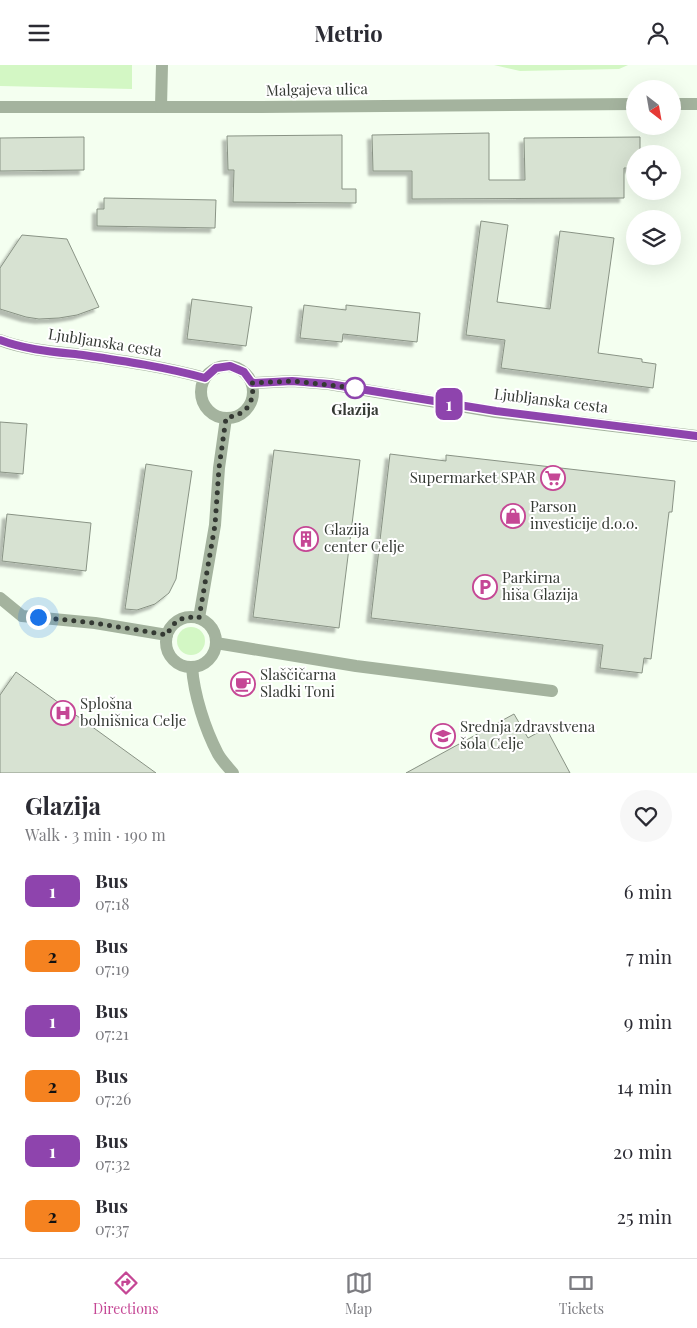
<!DOCTYPE html>
<html lang="en">
<head>
<meta charset="utf-8">
<style>
  :root { --surface:#fff; --page:#f7f7f7; --text:#2b2b33; --muted:#7c7c81; --line:#e1e1e2; --accent:#c54795 }
  body { margin:0; font-family:"Playfair Display",serif; background:var(--page); color:var(--text); height:100vh; display:flex; flex-direction:column; font-size:19px; white-space:nowrap }
  * { box-sizing:border-box; margin:0 }
  p { font-size:16px; color:var(--muted) }
  .icon { flex:none; width:28px; height:28px; fill:none; stroke:currentColor; stroke-width:2; stroke-linecap:round; stroke-linejoin:round }
  .map { position:relative; height:708px; overflow:hidden }
  .details { display:flex; flex-direction:column; background:var(--surface); flex:1 }
  .details>* { flex:none }
  .badge { padding:0 10px; border-radius:8px; font-size:18px; line-height:32px }
  .needle { width:32px; rotate:149deg }
  .buttons { position:absolute; left:626px; top:15px; display:grid; gap:10px }
  .buttons a { display:grid; place-items:center; width:55px; height:55px; border-radius:50%; background:var(--surface); box-shadow:0 5px 20px #0002; font-size:25px }
  .you { position:absolute; width:25px; height:25px; margin:-12px; border:4px solid #fff; border-radius:50%; background:#1a73e8; box-shadow:0 0 0 8px #1a73e833 }
  .map>.badge { position:absolute; translate:-50% -50%; box-shadow:0 0 0 2px #fff }
  .round { display:grid; place-items:center; flex:none; width:52px; height:52px; border-radius:26px; background:var(--page) }
  .headline { display:flex; align-items:center; justify-content:space-between; height:85px; padding:0 25px }
  h1 { font-size:24px; font-weight:700; line-height:38px }
  ul { padding:0; list-style:none }
  li { display:flex; align-items:center; gap:15px; height:65px; padding:0 25px }
  li div { flex:1 }
  li b { display:block; font-size:19px }
  li em { font-style:normal }
  li .badge { min-width:55px; font-weight:700; text-align:center }
  header { display:flex; justify-content:space-between; align-items:center; height:65px; padding:0 25px; background:var(--surface); font-size:22px; font-weight:700 }
  .dock { display:flex; justify-content:space-around; align-items:center; height:70px; border-top:1px solid var(--line); background:var(--surface); font-size:14px; color:var(--muted) }
  .dock a { display:grid; justify-items:center; gap:2px }
  .dock .active { color:var(--accent) }
  .map>svg:first-child { display:block }
  .green { fill:#d3f7c4 }
  .building { fill:#d7e2d2; stroke:#899385; filter:url(#shadow) }
  .lines { fill:none; stroke-linecap:round; stroke-linejoin:round }
  .minor { stroke:#a4b39e; stroke-width:12 }
  .line-casing { stroke:#fff; stroke-width:11 }
  .line { stroke:#8e44ad; stroke-width:8 }
  .walk { stroke:#343933; stroke-width:5; stroke-dasharray:0 9 }
  .stop-dot { fill:#fff; stroke:#8e44ad; stroke-width:2.5 }
  .labels { text-anchor:middle; stroke-width:4; stroke-linejoin:round; paint-order:stroke }
  .street-label { font-size:15px; fill:#343933; stroke:#fff }
  .stop-label { font-size:15px; font-weight:bold; fill:#343933; stroke:#fff }
  .poi-label { font-size:15px; fill:#343933; stroke:#fff; text-anchor:start }
</style>
</head>
<body>
<header><svg class="icon" aria-label="menu" viewBox="0 0 24 24"><path d="M4 6h16M4 12h16M4 18h16"/></svg>Metrio<svg class="icon" aria-label="person" viewBox="0 0 24 24"><circle cx="12" cy="8" r="4"/><path d="M4 21q1-7 8-7t8 7"/></svg></header>
<div class="map">
<svg width="697" height="708" viewBox="0 0 697 708">
  <defs>
    <filter id="shadow"><feDropShadow dx="-4.5" dy="4.5" stdDeviation="1" flood-color="#0004"/></filter>
  </defs>
  <rect width="100%" height="100%" fill="#f4fff0"/>
  <g class="green">
    <path d="M0 0H132V24L0 21Z"/>
    <path d="M494 0H628L619 4 520 6Z"/>
    <circle cx="191" cy="576" r="14"/>
  </g>
  <g class="building">
    <path d="M489 68V115H525L524 73 640 72V89H635V103H624V133L412 134V106H373L372 70Z"/>
    <path d="M342 70V124H356V138L233 137 234 105H228L227 71Z"/>
    <path d="M84 72V105L0 106V73Z"/>
    <path d="M104 133 216 135 215 163 97 161V144H104Z"/>
    <path d="M481 156 508 160 497 237 550 244 560 166 614 173 598 288 642 294V297L656 299 653 323 501 303 505 275 466 270Z"/>
    <path d="M22 170 67 174 99 242 77 250 59 253 39 254 26 252 0 244V203Z"/>
    <path d="M192 234 252 242 246 281 187 274Z"/>
    <path d="M304 240 346 245V240L420 248 417 277 343 269 342 277 300 273Z"/>
    <path d="M0 357 27 359 23 409 0 407Z"/>
    <path d="M274 385 360 395 339 563 253 552Z"/>
    <path d="M390 389 446 396V390L675 416 672 447H669L651 594 644 593 642 608 600 603 603 580 371 553Z"/>
    <path d="M146 399 192 406 176 514 169 528 155 539 137 545 125 544Z"/>
    <path d="M7 449 91 458 86 506 2 496Z"/>
    <path d="M16 607 80 653 156 708H0V630Z"/>
    <path d="M514 649 528 673 546 663 570 708H406Z"/>
  </g>
  <g class="lines">
    <g class="minor">
      <path d="M672 39H697"/>
      <path d="M0 42H261L635 39"/>
      <path d="M161 42 162 0"/>
      <path d="M0 275C26 285 56 287 83 290 124 296 165 302 205 313"/>
      <circle cx="227" cy="327" r="26"/>
      <path d="M252 318 293 316 329 319 496 347 697 371"/>
      <path d="M0 533 22 551 95 558 167 570"/>
      <circle cx="191" cy="577" r="25"/>
      <path d="M199 553 215 460 219 403 226 353"/>
      <path d="M216 578 356 601 552 626"/>
      <path d="M192 602C194 630 205 664 218 689 222 696 228 702 233 708"/>
    </g>
  </g>
  <g class="lines">
    <defs>
      <path id="line" d="M0 275C26 285 56 287 83 290 124 296 165 302 205 313L216 303 230 301 244 307 252 318 292 316 329 319 496 346 697 371"/>
    </defs>
    <use href="#line" class="line-casing"/>
    <use href="#line" class="line"/>
    <path class="walk" d="M38 552 95 558 167 570C174 555 183 550 199 553L215 460 219 403 226 353 238 350 248 342 253 331 252 318 292 316 355 323"/>
  </g>
  <defs>
    <symbol id="supermarket-ring" viewBox="-11 -11 22 22"><circle r="9.5" fill="#fff" stroke="#c54795" stroke-width="1.5"/><path d="M-6-5.5h2.5l.6 2H6L4.5 2H-2.5L-4.4-4H-6ZM-1.5 3.2a1.3 1.3 0 1 0 .1 0ZM3 3.2a1.3 1.3 0 1 0 .1 0Z" fill="#c54795"/></symbol>
    <symbol id="shop-ring" viewBox="-11 -11 22 22"><circle r="9.5" fill="#fff" stroke="#c54795" stroke-width="1.5"/><path d="M-5-2.5h2.3a2.7 3.5 0 0 1 5.4 0H5L5.5 6h-11ZM-1.5-2.5h3a1.5 2.3 0 0 0-3 0Z" fill="#c54795"/></symbol>
    <symbol id="building-ring" viewBox="-11 -11 22 22"><circle r="9.5" fill="#fff" stroke="#c54795" stroke-width="1.5"/><path d="M-4-6H4V6H1V3H-1V6H-4ZM-2.5-4.3h1.7v1.8h-1.7ZM.8-4.3h1.7v1.8H.8ZM-2.5-1h1.7V.8h-1.7ZM.8-1h1.7V.8H.8Z" fill="#c54795"/></symbol>
    <symbol id="parking-ring" viewBox="-11 -11 22 22"><circle r="9.5" fill="#fff" stroke="#c54795" stroke-width="1.5"/><path d="M-3.5-5.5H1a3.5 3.5 0 0 1 0 7H-1V5.5H-3.5ZM-1-3.4V-.6H.8a1.4 1.4 0 0 0 0-2.8Z" fill="#c54795"/></symbol>
    <symbol id="cafe-ring" viewBox="-11 -11 22 22"><circle r="9.5" fill="#fff" stroke="#c54795" stroke-width="1.5"/><path d="M-5.5-4.5H6V0H3Q3 3.5 0 3.5H-2.5Q-5.5 3.5-5.5 0ZM3-3.2v2h1.7v-2ZM-6 4.5H4V6H-6Z" fill="#c54795"/></symbol>
    <symbol id="hospital-ring" viewBox="-11 -11 22 22"><circle r="9.5" fill="#fff" stroke="#c54795" stroke-width="1.5"/><path d="M-5-5h3v3.5h4V-5h3V5h-3V1.5h-4V5h-3Z" fill="#c54795"/></symbol>
    <symbol id="school-ring" viewBox="-11 -11 22 22"><circle r="9.5" fill="#fff" stroke="#c54795" stroke-width="1.5"/><path d="M0-5L7-2L0 1L-7-2ZM-4 1L0 2.5L4 1V4Q0 6-4 4Z" fill="#c54795"/></symbol>
  </defs>
  <g fill-rule="evenodd">
    <use href="#supermarket-ring" x="539" y="399" width="28" height="28"/>
    <use href="#shop-ring" x="499" y="437" width="28" height="28"/>
    <use href="#building-ring" x="292" y="460" width="28" height="28"/>
    <use href="#parking-ring" x="471" y="508" width="28" height="28"/>
    <use href="#cafe-ring" x="229" y="605" width="28" height="28"/>
    <use href="#hospital-ring" x="49" y="634" width="28" height="28"/>
    <use href="#school-ring" x="429" y="657" width="28" height="28"/>
  </g>
  <circle class="stop-dot" cx="355" cy="323" r="10"/>
  <g class="labels">
    <g class="street-label">
      <text transform="translate(317 25) rotate(-1)" y="5">Malgajeva ulica</text>
      <text transform="translate(105 278) rotate(9)" y="5">Ljubljanska cesta</text>
      <text transform="translate(551 336) rotate(7)" y="5">Ljubljanska cesta</text>
    </g>
    <g class="stop-label">
      <text x="355" y="350">Glazija</text>
    </g>
    <g class="poi-label">
      <text x="536" y="418" text-anchor="end">Supermarket SPAR</text>
      <text x="530" y="447">Parson<tspan x="530" dy="17">investicije d.o.o.</tspan></text>
      <text x="324" y="470">Glazija<tspan x="324" dy="17">center Celje</tspan></text>
      <text x="502" y="518">Parkirna<tspan x="502" dy="17">hiša Glazija</tspan></text>
      <text x="260" y="615">Slaščičarna<tspan x="260" dy="17">Sladki Toni</tspan></text>
      <text x="80" y="644">Splošna<tspan x="80" dy="17">bolnišnica Celje</tspan></text>
      <text x="460" y="667">Srednja zdravstvena<tspan x="460" dy="17">šola Celje</tspan></text>
    </g>
  </g>
</svg>
<div class="buttons">
<a><svg class="needle" viewBox="-14 -14 28 28"><path d="M0-13l5 13h-10z" fill="#e53935"/><path d="M0 13l5-13h-10z" fill="#7c7c81"/></svg></a>
<a><svg class="icon" aria-label="locate" viewBox="0 0 24 24"><circle cx="12" cy="12" r="6"/><path d="M12 2v4M12 18v4M2 12h4M18 12h4"/></svg></a>
<a><svg class="icon" aria-label="layers" viewBox="0 0 24 24"><path d="M12 4l9 5-9 5-9-5zM3 14l9 5 9-5"/></svg></a>
</div>
<div class="you" style="left:38px;top:552px"></div>
<b class="badge" style="left:449px;top:339px;background:#8e44ad;color:#fff">1</b>
</div>
<section class="details">
<div class="headline"><div><h1>Glazija</h1><p>Walk · 3 min · 190 m</p></div><a class="round"><svg class="icon" aria-label="heart" viewBox="0 0 24 24"><path d="M12 20l-8-8c-3-5 5-10 8-4 3-6 11-1 8 4z"/></svg></a></div>
<ul>
<li><span class="badge" style="background:#8e44ad;color:#fff">1</span><div><b>Bus</b><p>07:18</p></div><em>6 min</em></li>
<li><span class="badge" style="background:#f58220;color:#111">2</span><div><b>Bus</b><p>07:19</p></div><em>7 min</em></li>
<li><span class="badge" style="background:#8e44ad;color:#fff">1</span><div><b>Bus</b><p>07:21</p></div><em>9 min</em></li>
<li><span class="badge" style="background:#f58220;color:#111">2</span><div><b>Bus</b><p>07:26</p></div><em>14 min</em></li>
<li><span class="badge" style="background:#8e44ad;color:#fff">1</span><div><b>Bus</b><p>07:32</p></div><em>20 min</em></li>
<li><span class="badge" style="background:#f58220;color:#111">2</span><div><b>Bus</b><p>07:37</p></div><em>25 min</em></li>
</ul>
</section>
<nav class="dock">
<a class="active"><svg class="icon" aria-label="directions" viewBox="0 0 24 24"><path d="M12 3l9 9-9 9-9-9zM9 14v-3h6M13 9l2 2-2 2"/></svg>Directions</a>
<a><svg class="icon" aria-label="map" viewBox="0 0 24 24"><path d="M3 6l6-2 6 2 6-2v14l-6 2-6-2-6 2zM9 4v14M15 6v14"/></svg>Map</a>
<a><svg class="icon" aria-label="tickets" viewBox="0 0 24 24"><path d="M3 7h18v10H3zM15 7v10"/></svg>Tickets</a>
</nav>
</body>
</html>
